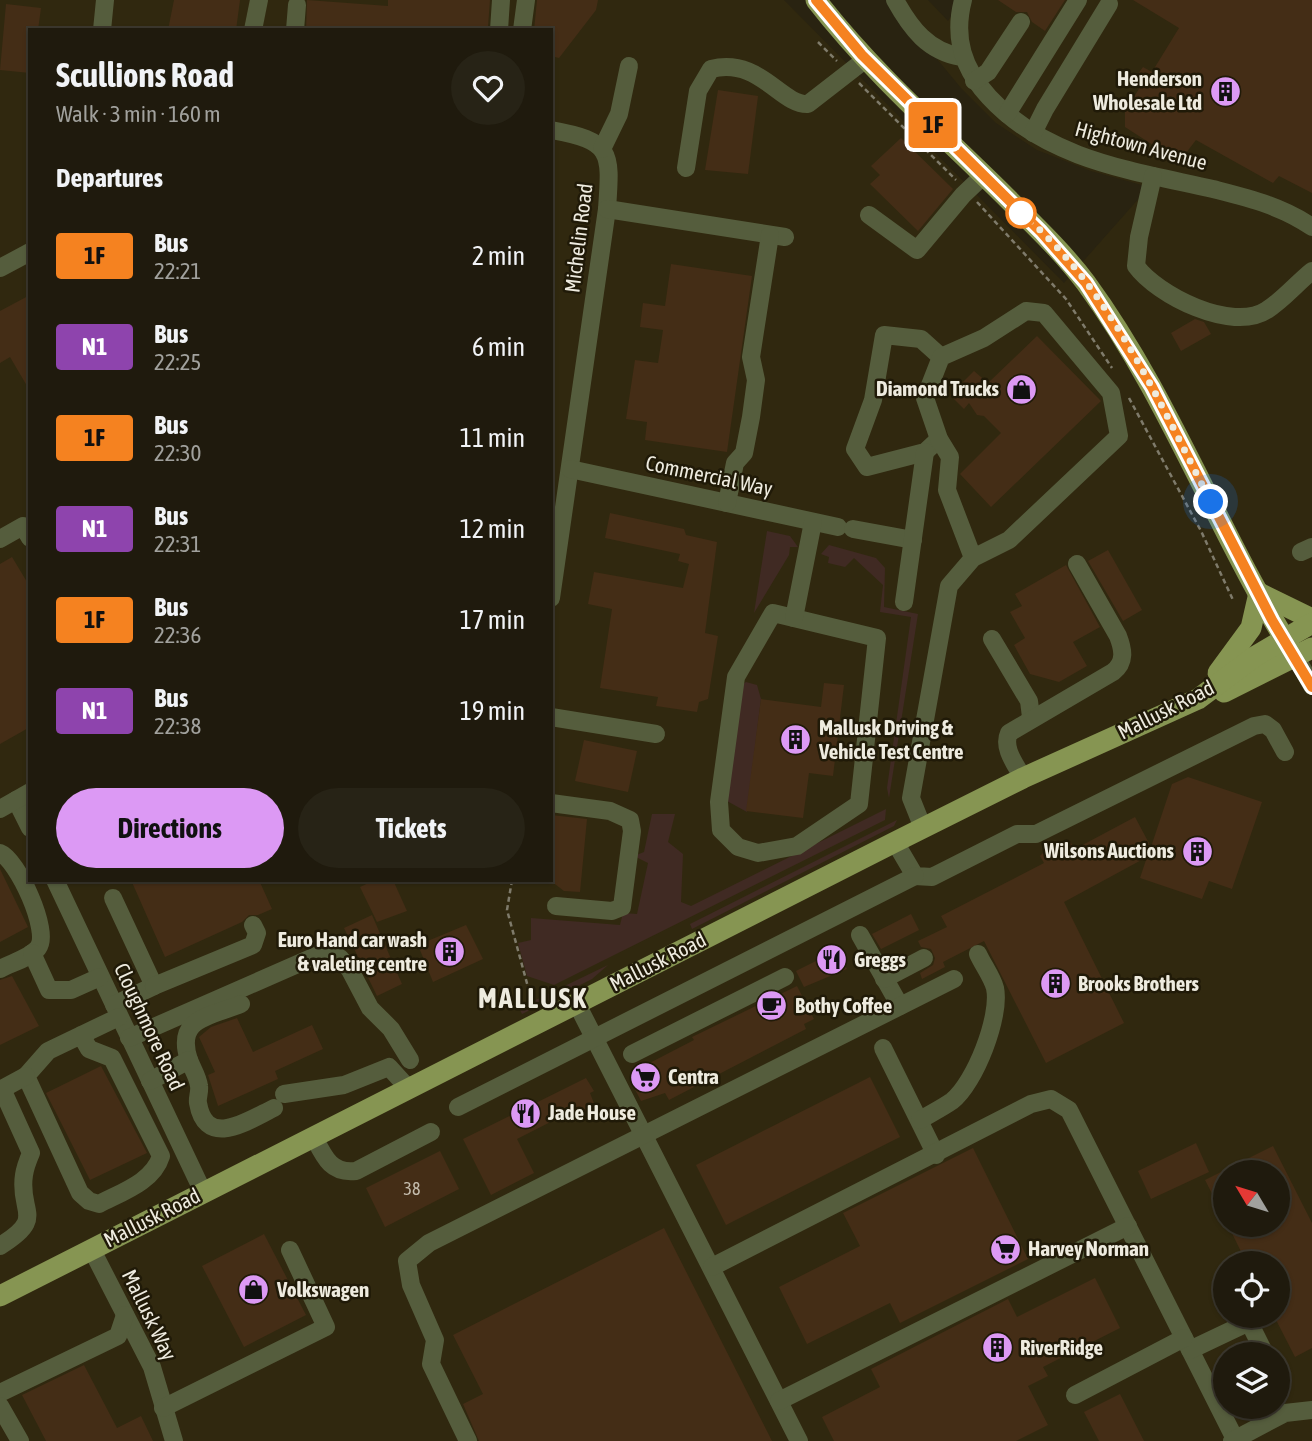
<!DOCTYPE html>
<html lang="en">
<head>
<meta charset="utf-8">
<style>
  :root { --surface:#1f1a0d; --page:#272316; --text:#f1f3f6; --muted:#a1a19d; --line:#3c382e; --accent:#dc99f4 }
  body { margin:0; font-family:"Asap Condensed",sans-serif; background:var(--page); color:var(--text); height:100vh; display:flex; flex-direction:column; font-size:26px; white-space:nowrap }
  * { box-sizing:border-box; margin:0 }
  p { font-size:23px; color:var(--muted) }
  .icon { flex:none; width:38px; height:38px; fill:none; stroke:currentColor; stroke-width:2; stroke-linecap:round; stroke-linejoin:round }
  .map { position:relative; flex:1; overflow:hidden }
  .panel { position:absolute; left:28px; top:28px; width:525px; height:854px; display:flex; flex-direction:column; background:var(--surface); border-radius:0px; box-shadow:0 2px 5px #0004,0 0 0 2px var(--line) }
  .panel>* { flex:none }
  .badge { padding:0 14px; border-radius:5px; font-size:24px; line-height:46px }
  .needle { width:46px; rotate:308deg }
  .fabs { position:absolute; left:1213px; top:1160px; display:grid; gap:14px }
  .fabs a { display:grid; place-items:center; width:77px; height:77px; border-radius:50%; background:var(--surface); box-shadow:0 2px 5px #0004,0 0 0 2px var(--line); font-size:35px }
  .you { position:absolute; width:35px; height:35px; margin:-18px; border:5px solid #fff; border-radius:50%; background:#1a73e8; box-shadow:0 0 0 10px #1a73e833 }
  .map>.badge { position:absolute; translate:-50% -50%; box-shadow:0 0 0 4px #fff }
  h2 { padding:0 28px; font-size:26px; line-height:63px }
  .round { display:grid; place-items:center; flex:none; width:74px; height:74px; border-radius:37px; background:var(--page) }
  .summary { display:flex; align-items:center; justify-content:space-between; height:119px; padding:0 28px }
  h1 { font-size:33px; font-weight:700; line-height:52px }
  .button { display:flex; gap:14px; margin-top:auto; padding:14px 28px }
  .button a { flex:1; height:80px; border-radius:42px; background:var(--accent); color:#111; font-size:28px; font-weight:700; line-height:80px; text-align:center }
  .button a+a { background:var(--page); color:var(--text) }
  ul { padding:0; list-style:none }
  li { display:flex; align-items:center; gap:21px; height:91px; padding:0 28px }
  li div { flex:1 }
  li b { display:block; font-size:26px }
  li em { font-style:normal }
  li .badge { min-width:77px; font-weight:700; text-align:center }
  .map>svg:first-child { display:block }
  .built { fill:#30280f; fill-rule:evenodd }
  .green { fill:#402a23 }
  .building { fill:#442d16 }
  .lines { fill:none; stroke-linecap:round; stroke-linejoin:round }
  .path { stroke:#7f7b6b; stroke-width:2.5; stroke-dasharray:5 3.5; stroke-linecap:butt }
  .minor { stroke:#555d3d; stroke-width:18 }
  .major { stroke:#869552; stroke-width:21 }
  .line-casing { stroke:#fff; stroke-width:16 }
  .line { stroke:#f58220; stroke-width:10 }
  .walk { stroke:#eeebdf; stroke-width:7; stroke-dasharray:0 12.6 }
  .stop-dot { fill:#fff; stroke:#f58220; stroke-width:3.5 }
  .labels { text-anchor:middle; stroke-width:5; stroke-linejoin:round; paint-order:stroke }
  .number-label { font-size:18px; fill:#c4bcad }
  .poi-label { font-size:21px; font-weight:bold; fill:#eeebdf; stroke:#201a08; text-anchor:start }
  .street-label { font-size:21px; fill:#eeebdf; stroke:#201a08 }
  .district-label { font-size:28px; font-weight:bold; letter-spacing:2px; fill:#eeebdf; stroke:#201a08 }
</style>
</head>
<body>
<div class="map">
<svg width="1312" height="1441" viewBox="0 0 1312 1441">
  <rect width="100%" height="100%" fill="#292311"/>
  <path class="built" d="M0 0H784L1064 283 1149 187 1091 171 1037 150 996 123 961 88 888 0H928L948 21 962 0H1312V1441H0ZM30 30H551V880H30ZM1225 1172H1278V1225H1225ZM1225 1264H1278V1316H1225ZM1225 1354H1278V1407H1225Z"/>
  <g class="green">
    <path d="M767 531 790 536 798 547H790L789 555 754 613Z"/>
    <path d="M829 545 876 558 885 568 884 607 918 614 889 798 887 788 911 617 880 612 883 585 854 558 845 567 828 563 829 557 821 554Z"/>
    <path d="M746 682 757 685 761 699 747 812 727 801 741 686Z"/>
    <path d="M886 809 885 820 554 985 527 976 518 943 531 940V918L620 925 623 913 637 914 648 863 634 856 644 852 652 814H675L668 842 683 854 681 902 691 906Z"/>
    <path d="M897 820 894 826 692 929 690 924Z"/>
    <path d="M608 965 592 979 522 1014 519 1008Z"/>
  </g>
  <g class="building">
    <path d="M174 0H240L236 30H168Z"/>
    <path d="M307 0 388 6V0H490L488 27 306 30Z"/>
    <path d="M537 0H598L596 10 559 58 551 56V30H534Z"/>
    <path d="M998 0H1065L1045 31 1032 22 1027 12H1016Z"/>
    <path d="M1133 0H1312V193L1279 176 1273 183 1196 140 1186 153 1170 156 1125 127V112L1140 87 1132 82 1143 67 1152 72 1179 28Z"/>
    <path d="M6 4 41 8 38 30H30V73L0 70Z"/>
    <path d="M718 90 758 96 748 174 705 170Z"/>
    <path d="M901 138 953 189 918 231 870 184 880 175 871 166Z"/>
    <path d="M671 264 752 276 727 452 645 440 647 422 626 419 635 360 658 363 663 330 640 327 643 303 665 306Z"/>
    <path d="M30 295V391L10 357 0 363V311Z"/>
    <path d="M1195 319 1204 322 1211 334 1181 351 1171 333Z"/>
    <path d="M1037 336 1101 401 991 507 960 474 1001 433 984 416 977 415 969 403 964 409 950 395 974 371 988 383Z"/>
    <path d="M610 513 684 529 686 535 717 542 705 633 718 636 708 699 699 702 697 712 656 706 658 697 600 688 612 609 588 604 594 572 683 588 689 564 678 561 680 554 605 538Z"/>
    <path d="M1108 550 1142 610 1123 621 1088 561Z"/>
    <path d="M12 557 30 587V727L0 744V564Z"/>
    <path d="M1066 565 1100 627 1073 642 1087 666 1059 682 1030 674 1014 645 1025 638 1010 612 1022 606 1015 594Z"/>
    <path d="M824 683 844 685 833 776 809 773 803 818 746 811 761 699 821 707Z"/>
    <path d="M584 740 637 751 628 792 575 781Z"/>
    <path d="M1188 777 1262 802 1232 889 1209 881 1202 899 1140 878 1147 857 1064 902 1124 1023 1046 1063 984 941 943 962 945 967 922 979 920 973 933 965 935 958 931 949 921 947 918 941 947 927 941 916 1044 863 1040 856 1055 841 1062 844 1069 840 1075 849 1135 817 1151 847 1172 784Z"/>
    <path d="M551 815 587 819 580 892 564 891 551 881Z"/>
    <path d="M0 869 28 927 0 942Z"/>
    <path d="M131 880H259L272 909 258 915H249L242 922 165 957Z"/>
    <path d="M375 880H393L407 911 377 922 360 887Z"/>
    <path d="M911 914 919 930 881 949 872 934Z"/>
    <path d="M372 915 402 984 377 996 344 928Z"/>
    <path d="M466 925 483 959 433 982 418 945Z"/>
    <path d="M838 950 847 969 804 987 796 971Z"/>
    <path d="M12 976 39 1026 0 1045V980Z"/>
    <path d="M797 986 814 1019 804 1024 806 1029 669 1100 665 1093 641 1101 630 1080 639 1075 636 1070 694 1040 692 1037Z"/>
    <path d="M237 1018 253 1052 312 1025 323 1049 275 1071 278 1079 218 1106 208 1075 215 1072 199 1037 211 1027Z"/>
    <path d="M101 1066 147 1153 90 1180 46 1093Z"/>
    <path d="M870 1077 900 1137 726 1225 696 1165Z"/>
    <path d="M586 1078 594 1091 590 1093 597 1111 585 1117 580 1107 517 1139 534 1173 491 1195 463 1139Z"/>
    <path d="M1196 1143 1209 1172 1151 1199 1138 1171Z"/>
    <path d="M1273 1146 1312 1223V1348L1295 1357 1274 1316H1278V1264H1247L1228 1225H1278V1172H1225V1219L1205 1180Z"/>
    <path d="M973 1148 1028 1259 900 1323 890 1303 807 1344 779 1287 860 1246 843 1213Z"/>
    <path d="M440 1151 459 1189 385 1227 366 1188Z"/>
    <path d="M664 1228 772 1441H479L463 1404 483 1394 453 1335Z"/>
    <path d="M264 1234 306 1315 244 1347 202 1266Z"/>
    <path d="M1095 1278 1120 1328 1043 1367 1048 1376 1028 1386 1048 1425 1016 1441H834L822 1417 880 1387 871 1369 1008 1299 1017 1317Z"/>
    <path d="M84 1365 117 1428 141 1416 153 1441H46L22 1395Z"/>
    <path d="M1120 1394 1144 1441H1099L1084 1412Z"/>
  </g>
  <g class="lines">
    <g class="path">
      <path d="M818 42 837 61"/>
      <path d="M859 83 956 180"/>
      <path d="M977 202 1066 299 1112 368"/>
      <path d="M1129 398 1201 531 1233 600"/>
      <path d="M512 880 507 910 531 998"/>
    </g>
    <g class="minor">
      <path d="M895 0C911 29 928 51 961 57"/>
      <path d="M963 0C953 38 963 69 989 97 1047 160 1134 171 1213 189 1248 198 1282 206 1312 227"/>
      <path d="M102 30 105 0"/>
      <path d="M253 30 259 0"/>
      <path d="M295 30 297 5"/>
      <path d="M499 30 501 0"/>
      <path d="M522 30 526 0"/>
      <path d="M974 81 988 72 1021 22"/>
      <path d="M1007 114 1078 0"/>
      <path d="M551 130C613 141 611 152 607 209L551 598"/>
      <path d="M1033 133 1045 109 1109 4"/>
      <path d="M602 149 619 114 629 66"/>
      <path d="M686 168 698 91 711 69C760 57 780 105 808 104L866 59"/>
      <path d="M1153 176 1139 237 1136 266C1157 295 1232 333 1267 310 1283 300 1297 283 1312 271"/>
      <path d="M607 209 785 237"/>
      <path d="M869 215 917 250 963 195 984 175"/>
      <path d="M0 268 30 252"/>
      <path d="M939 439 925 452 867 467 855 449 873 400 884 335 921 339 941 357"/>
      <path d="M570 469 838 527"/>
      <path d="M727 503 735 463 744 453 751 417 756 380 751 357 770 235"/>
      <path d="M853 529 913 540"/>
      <path d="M0 539 23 526 30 538"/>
      <path d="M1301 552 1312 547"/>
      <path d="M904 602 925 452"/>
      <path d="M773 613 877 638 859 804 797 846 758 853 738 847 721 830 719 802 736 677Z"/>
      <path d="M794 618 813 522"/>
      <path d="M992 639 1029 701 1031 717"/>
      <path d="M1296 657 1312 686"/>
      <path d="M551 717 656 734"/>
      <path d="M1023 778C1016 765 1002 748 1009 733L1113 672C1126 662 1123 649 1118 636L1077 564"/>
      <path d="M16 800 30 828"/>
      <path d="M551 803 610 811 630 820 632 831 622 907 612 911 556 906"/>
      <path d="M0 809 30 792"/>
      <path d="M923 828 911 798 949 586 973 558 1009 540 1119 436 1111 393 1044 313 1026 311 984 338 941 357 925 398 939 439 950 457 947 490 973 558"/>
      <path d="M895 842 915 876 932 877 1017 834H1036L1254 726 1265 724 1273 730 1285 752"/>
      <path d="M0 853C17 859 51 932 38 948 30 958 11 963 0 969"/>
      <path d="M55 880 203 1192"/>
      <path d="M113 898 154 986 114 1005"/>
      <path d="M860 935 900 1006"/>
      <path d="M32 953 49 990H71L100 977"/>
      <path d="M884 979 924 958"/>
      <path d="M154 986 253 945 257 933 253 925"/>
      <path d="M577 1004 799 1441"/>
      <path d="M81 1035 89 1049 112 1058 161 1156C153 1182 122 1192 99 1204L89 1201 80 1193 26 1076 48 1051 119 1017"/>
      <path d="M129 1038 325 952 340 958 350 970 370 1008 391 1029 410 1060"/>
      <path d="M883 1048 936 1155"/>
      <path d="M632 1054 785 977"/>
      <path d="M189 1060C175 1018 209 1017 241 1004"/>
      <path d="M150 1081 189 1060C192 1068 198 1077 199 1086 200 1092 197 1098 198 1103 206 1150 249 1120 274 1108"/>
      <path d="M284 1094 344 1085 389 1067 409 1089"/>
      <path d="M458 1107 915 876"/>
      <path d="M920 1120C930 1114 942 1108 952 1101 975 1083 1001 1016 995 988 992 977 983 965 978 954"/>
      <path d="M314 1137C324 1157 331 1174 356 1171L431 1132"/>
      <path d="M0 1246C47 1217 18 1213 24 1175 25 1168 28 1160 31 1153L2 1089 26 1076"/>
      <path d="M92 1250 152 1367 174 1441"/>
      <path d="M712 1267 1031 1104 1051 1099 1069 1110 1235 1439"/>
      <path d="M1249 1322 1265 1354"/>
      <path d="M1190 1350 1249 1322 1247 1316"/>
      <path d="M0 1393 118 1336 125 1315"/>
      <path d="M1075 1395 1184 1338"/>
      <path d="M779 1401 1128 1226"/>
      <path d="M0 1406 20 1441"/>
      <path d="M163 1408 326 1327 290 1250"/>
      <path d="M468 1441 431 1364 435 1340 411 1285 407 1261 429 1243 954 979"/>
      <path d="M1232 1441 1285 1413 1312 1410"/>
    </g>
    <g class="major">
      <path d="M816 0C871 71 939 131 1003 194 1032 223 1062 251 1086 283 1171 399 1219 537 1296 657"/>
      <path d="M1259 593 1312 619"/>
      <path d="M1218 673 1251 628 1259 593"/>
      <path d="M1224 692 1312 648"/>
      <path d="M0 1296 895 842 1023 778 1198 699 1254 657 1312 623"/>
    </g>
  </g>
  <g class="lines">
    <defs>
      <path id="line" d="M816 0 862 55 1041 232 1086 283 1152 387 1272 620 1312 687"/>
    </defs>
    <use href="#line" class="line-casing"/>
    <use href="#line" class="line"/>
    <path class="walk" d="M1021 213C1109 286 1159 402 1211 502"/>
  </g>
  <defs>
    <symbol id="building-disc" viewBox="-11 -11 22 22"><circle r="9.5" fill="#dc99f4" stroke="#201a08"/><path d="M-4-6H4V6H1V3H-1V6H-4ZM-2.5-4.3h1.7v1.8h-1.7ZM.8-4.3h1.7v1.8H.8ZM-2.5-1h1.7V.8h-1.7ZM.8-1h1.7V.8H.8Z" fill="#111"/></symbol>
    <symbol id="shop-disc" viewBox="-11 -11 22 22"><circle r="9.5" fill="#dc99f4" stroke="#201a08"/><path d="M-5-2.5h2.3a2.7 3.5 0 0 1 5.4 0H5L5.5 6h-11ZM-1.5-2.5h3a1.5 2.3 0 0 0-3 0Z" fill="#111"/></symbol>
    <symbol id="restaurant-disc" viewBox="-11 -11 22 22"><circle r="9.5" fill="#dc99f4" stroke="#201a08"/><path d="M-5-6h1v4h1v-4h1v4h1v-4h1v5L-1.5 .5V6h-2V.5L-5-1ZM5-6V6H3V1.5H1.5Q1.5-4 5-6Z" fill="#111"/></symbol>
    <symbol id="cafe-disc" viewBox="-11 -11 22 22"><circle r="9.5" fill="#dc99f4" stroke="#201a08"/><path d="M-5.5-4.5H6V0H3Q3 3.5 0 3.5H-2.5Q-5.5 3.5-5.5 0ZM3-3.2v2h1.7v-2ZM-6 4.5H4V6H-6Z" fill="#111"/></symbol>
    <symbol id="supermarket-disc" viewBox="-11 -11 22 22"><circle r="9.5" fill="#dc99f4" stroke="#201a08"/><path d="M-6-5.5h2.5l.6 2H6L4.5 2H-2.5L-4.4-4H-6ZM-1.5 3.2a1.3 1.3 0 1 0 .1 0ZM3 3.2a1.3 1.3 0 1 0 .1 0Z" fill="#111"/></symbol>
  </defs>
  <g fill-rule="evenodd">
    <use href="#building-disc" x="1208" y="74" width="35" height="35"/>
    <use href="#shop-disc" x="1004" y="372" width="35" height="35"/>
    <use href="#building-disc" x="778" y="722" width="35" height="35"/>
    <use href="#building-disc" x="1180" y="834" width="35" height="35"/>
    <use href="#building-disc" x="432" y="934" width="35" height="35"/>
    <use href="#restaurant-disc" x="814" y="942" width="35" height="35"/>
    <use href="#building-disc" x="1038" y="966" width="35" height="35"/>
    <use href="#cafe-disc" x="754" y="988" width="35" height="35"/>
    <use href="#supermarket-disc" x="628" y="1060" width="35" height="35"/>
    <use href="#restaurant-disc" x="508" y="1096" width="35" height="35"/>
    <use href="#supermarket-disc" x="988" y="1232" width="35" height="35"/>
    <use href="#shop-disc" x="236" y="1272" width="35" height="35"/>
    <use href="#building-disc" x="980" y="1330" width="35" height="35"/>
  </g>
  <circle class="stop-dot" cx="1021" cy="213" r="14"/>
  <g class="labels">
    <g class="number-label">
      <text x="412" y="1195">38</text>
    </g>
    <g class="poi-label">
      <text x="1202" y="86" text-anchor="end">Henderson<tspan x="1202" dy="24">Wholesale Ltd</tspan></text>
      <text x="999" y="396" text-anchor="end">Diamond Trucks</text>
      <text x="819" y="735">Mallusk Driving &amp;<tspan x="819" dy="24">Vehicle Test Centre</tspan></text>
      <text x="1174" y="858" text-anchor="end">Wilsons Auctions</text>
      <text x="427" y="947" text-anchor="end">Euro Hand car wash<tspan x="427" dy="24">&amp; valeting centre</tspan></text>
      <text x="854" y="967">Greggs</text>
      <text x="1078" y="991">Brooks Brothers</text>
      <text x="795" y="1013">Bothy Coffee</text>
      <text x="668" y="1084">Centra</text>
      <text x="548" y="1120">Jade House</text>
      <text x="1028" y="1256">Harvey Norman</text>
      <text x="277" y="1297">Volkswagen</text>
      <text x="1020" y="1355">RiverRidge</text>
    </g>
    <g class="street-label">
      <text transform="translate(1141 146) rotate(15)" y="7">Hightown Avenue</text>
      <text transform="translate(579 238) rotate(-83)" y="7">Michelin Road</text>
      <text transform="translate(709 476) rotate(12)" y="7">Commercial Way</text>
      <text transform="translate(1166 710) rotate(-27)" y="7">Mallusk Road</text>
      <text transform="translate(658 962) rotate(-27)" y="7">Mallusk Road</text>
      <text transform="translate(149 1027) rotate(65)" y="7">Cloughmore Road</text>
      <text transform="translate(152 1218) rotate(-27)" y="7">Mallusk Road</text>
      <text transform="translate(149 1315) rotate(64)" y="7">Mallusk Way</text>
    </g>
    <g class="district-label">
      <text x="533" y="1008">MALLUSK</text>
    </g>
  </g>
</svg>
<div class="fabs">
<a><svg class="needle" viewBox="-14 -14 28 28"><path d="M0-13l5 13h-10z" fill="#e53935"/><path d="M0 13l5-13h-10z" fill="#a1a19d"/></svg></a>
<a><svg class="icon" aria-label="locate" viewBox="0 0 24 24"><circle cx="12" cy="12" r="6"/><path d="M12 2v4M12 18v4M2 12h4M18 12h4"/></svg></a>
<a><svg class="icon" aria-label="layers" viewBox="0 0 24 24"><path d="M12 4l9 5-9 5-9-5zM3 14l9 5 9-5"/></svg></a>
</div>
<div class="you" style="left:1211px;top:502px"></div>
<b class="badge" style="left:933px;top:125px;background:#f58220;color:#111">1F</b>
<section class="panel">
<div class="summary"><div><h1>Scullions Road</h1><p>Walk · 3 min · 160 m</p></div><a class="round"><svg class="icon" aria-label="heart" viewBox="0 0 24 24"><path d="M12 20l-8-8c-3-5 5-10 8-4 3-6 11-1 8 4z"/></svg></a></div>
<h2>Departures</h2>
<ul>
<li><span class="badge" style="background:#f58220;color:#111">1F</span><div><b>Bus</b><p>22:21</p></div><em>2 min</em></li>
<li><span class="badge" style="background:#8e44ad;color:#fff">N1</span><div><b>Bus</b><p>22:25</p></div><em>6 min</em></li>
<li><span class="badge" style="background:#f58220;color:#111">1F</span><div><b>Bus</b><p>22:30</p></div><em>11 min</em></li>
<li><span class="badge" style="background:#8e44ad;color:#fff">N1</span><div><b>Bus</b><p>22:31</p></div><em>12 min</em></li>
<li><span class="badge" style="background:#f58220;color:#111">1F</span><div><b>Bus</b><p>22:36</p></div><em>17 min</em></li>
<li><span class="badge" style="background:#8e44ad;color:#fff">N1</span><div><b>Bus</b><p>22:38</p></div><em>19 min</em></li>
</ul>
<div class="button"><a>Directions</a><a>Tickets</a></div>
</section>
</div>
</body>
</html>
